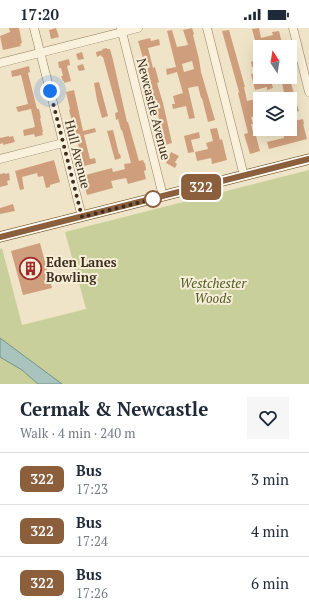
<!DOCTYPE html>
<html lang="en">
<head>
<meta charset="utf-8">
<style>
  :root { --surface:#fff; --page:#f6f6f7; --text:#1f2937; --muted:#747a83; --line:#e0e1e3 }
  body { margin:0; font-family:"PT Serif",serif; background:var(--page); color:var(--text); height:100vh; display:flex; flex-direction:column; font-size:15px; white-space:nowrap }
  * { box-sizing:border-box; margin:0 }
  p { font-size:13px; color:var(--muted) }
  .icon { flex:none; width:22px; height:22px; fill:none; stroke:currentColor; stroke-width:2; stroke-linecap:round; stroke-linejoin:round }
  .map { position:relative; height:356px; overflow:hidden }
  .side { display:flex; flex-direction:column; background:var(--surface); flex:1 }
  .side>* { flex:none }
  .badge { padding:0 8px; border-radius:6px; font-size:14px; line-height:26px }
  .needle { width:26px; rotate:348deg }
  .controls { position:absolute; left:253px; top:12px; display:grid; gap:8px }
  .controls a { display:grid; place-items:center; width:44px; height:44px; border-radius:0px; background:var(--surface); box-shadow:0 4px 16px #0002; font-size:20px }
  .you { position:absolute; width:20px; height:20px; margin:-10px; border:3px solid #fff; border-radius:50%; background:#1a73e8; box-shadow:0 0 0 6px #1a73e833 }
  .map>.badge { position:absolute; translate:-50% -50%; box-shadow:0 0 0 2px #fff }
  .round { display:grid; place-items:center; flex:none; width:42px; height:42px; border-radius:0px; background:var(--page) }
  .overview { display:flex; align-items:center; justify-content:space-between; height:68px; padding:0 20px }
  h1 { font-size:19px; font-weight:700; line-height:30px }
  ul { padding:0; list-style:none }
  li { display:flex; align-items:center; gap:12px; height:52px; padding:0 20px; border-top:1px solid var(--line) }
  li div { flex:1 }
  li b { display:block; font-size:15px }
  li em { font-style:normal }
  li .badge { min-width:44px; font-weight:700; text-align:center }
  .status { display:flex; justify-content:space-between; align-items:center; height:28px; padding:0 20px; background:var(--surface); direction:ltr }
  .status svg { height:11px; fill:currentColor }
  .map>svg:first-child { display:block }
  .green { fill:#c9cf9b }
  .water { fill:#a9c4bc; stroke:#6f938a }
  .building { fill:#cf9f7d; fill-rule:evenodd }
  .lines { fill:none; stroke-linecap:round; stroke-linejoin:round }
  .minor-casing { stroke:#8d765c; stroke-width:9 }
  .major-casing { stroke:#5b4430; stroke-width:11 }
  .minor { stroke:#faf1dc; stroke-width:8 }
  .major { stroke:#f3d9a0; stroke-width:10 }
  .line-casing { stroke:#fff; stroke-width:9 }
  .line { stroke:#8b5e3c; stroke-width:6 }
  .walk { stroke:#3d2e20; stroke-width:4; stroke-dasharray:0 7.2 }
  .stop-dot { fill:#fff; stroke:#8b5e3c; stroke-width:2 }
  .labels { text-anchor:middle; stroke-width:4; stroke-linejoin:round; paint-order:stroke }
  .street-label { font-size:13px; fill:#3d2e20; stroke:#f7eed8 }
  .poi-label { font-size:13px; font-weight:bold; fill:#3d2e20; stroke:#f7eed8; text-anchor:start }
  .park-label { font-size:13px; font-style:italic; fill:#4d5a26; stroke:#f7eed8 }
</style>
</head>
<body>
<div class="status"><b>17:20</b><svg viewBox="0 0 49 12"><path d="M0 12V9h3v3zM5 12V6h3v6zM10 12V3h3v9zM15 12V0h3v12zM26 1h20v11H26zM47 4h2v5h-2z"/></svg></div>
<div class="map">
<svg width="309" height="356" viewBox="0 0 309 356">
  <rect width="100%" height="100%" fill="#f0e4c8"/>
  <g class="green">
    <path d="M309 142V356H62L0 310V221L2 220 22 297 86 281 65 204Z"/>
    <path d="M0 329 22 342 38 356H0Z"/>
  </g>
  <path class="water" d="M0 310 62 356H38L22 342 0 329Z"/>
  <g class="building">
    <path d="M9 0H19L22 15 20 16 21 18 3 22 0 8 10 4Z"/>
    <path d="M56 0 59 9 51 11 49 2Z"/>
    <path d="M192 0 194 6 193 7 199 31 201 44 215 92 208 94 202 70H201L198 58 188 60 195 90 189 91 186 78 173 81 172 76H175L173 68 183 65 177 44 167 47 166 41 176 39 167 3 172 2 177 19 188 17 183 2ZM192 33 194 41 184 44 182 36Z"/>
    <path d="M259 0 261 10 273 7 272 4 279 3 283 19H274L273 12 264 14 265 19H259L257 12H255L252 1Z"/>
    <path d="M229 2 245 59H244L247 73 260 70V87L251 89 253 96H251L254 108H256L260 123 250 126 244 106 248 105 238 65 239 64 222 3Z"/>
    <path d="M150 10 151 13 159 11 160 17 148 20 153 40 155 39 159 54 157 55 163 75 172 115 165 117 157 82 145 37 138 13Z"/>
    <path d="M107 20V21H110L113 32 127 94H128L139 133 143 132 144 135H145L146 142 144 143 146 151 128 156 126 150 111 153 113 160 87 167 82 148 112 140 113 144 125 141 124 136 131 135 122 102H121L118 91 116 92 115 85 118 84 103 29H102L101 27 97 29 96 24 103 22 102 21Z"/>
    <path d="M82 24 84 31 78 32 76 26Z"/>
    <path d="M69 31 70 37 67 38 71 53 64 55V53H63L61 48H63L61 40H59L58 34Z"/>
    <path d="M256 32 258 38 252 39 251 34Z"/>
    <path d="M83 36 85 42 79 43 77 38Z"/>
    <path d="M29 38 30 44 28 45 37 81H39L41 90H40L43 104H42L43 107 35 109 34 106 24 108 23 102 35 99 31 81 18 84 16 79 28 76 21 47 12 49 11 43Z"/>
    <path d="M257 45 259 50 264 49H270L273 60 267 62V59L255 62 251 46Z"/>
    <path d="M290 52 299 83 290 86V71H285L282 54Z"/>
    <path d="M99 54 108 88 102 90 97 72 94 55Z"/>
    <path d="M74 62 83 103 95 100 96 104 84 107 90 131 95 130 96 135 84 138 69 82 70 81 66 64Z"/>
    <path d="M303 91 304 96H303L307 111 269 121 267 114 284 110 282 101H290V94Z"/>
    <path d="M217 100 220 112 222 111 227 132 212 136 211 130 197 133 195 124 208 121 206 115 213 113 210 101Z"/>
    <path d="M113 102 119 126H120L121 130 115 132 107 103Z"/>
    <path d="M199 104 200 110 191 112 194 124 188 125 184 108Z"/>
    <path d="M9 108V109L13 108 15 114 3 117V115L0 116V110Z"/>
    <path d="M171 124 179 128 175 134 177 136 175 140 166 135Z"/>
    <path d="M54 132 60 154 50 157V159L46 160 43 148 38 149 37 145 22 149 24 161 20 162 15 143Z"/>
    <path d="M5 145V146L9 145 10 152 7 153 8 157 0 159V146Z"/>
    <path d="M13 176 15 183 0 186V180Z"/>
    <path d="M40 215 52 260 23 267 11 223Z"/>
  </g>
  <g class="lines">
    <defs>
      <g id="minor">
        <path d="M34 0 82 189"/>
        <path d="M121 0 163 168"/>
        <path d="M207 0 244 148"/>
        <path d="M293 0 309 64"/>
        <path d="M0 35 138 0"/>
        <path d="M0 131 63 115"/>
      </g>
      <path id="major" d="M0 209 309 131"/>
    </defs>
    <use href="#minor" class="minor-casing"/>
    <use href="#major" class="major-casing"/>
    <use href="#minor" class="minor"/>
    <use href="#major" class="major"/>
  </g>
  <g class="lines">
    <defs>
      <path id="line" d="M0 209 309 131"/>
    </defs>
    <use href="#line" class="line-casing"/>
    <use href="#line" class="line"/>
    <path class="walk" d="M50 63 82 189 153 171"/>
  </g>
  <defs>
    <symbol id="building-ring" viewBox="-11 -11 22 22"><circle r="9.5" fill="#f7eed8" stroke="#9e2a2b" stroke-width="1.5"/><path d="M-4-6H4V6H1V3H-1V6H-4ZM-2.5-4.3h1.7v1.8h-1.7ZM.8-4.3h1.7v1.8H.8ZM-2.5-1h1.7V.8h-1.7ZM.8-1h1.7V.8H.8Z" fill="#9e2a2b"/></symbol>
  </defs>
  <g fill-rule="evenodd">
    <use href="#building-ring" x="18" y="228" width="25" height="25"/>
  </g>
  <circle class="stop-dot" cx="153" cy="171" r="8"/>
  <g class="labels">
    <g class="street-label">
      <text transform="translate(154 81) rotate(76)" y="5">Newcastle Avenue</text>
      <text transform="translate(78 126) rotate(76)" y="5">Hull Avenue</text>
    </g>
    <g class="poi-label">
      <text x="46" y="239">Eden Lanes<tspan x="46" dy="15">Bowling</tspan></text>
    </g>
    <g class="park-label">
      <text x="213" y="260">Westchester<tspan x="213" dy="15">Woods</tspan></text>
    </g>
  </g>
</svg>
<div class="controls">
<a><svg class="needle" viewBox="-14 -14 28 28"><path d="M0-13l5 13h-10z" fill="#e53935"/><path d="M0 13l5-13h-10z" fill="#747a83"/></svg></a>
<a><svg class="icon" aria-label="layers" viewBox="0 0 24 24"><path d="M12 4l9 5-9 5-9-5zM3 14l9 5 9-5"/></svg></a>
</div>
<div class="you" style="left:50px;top:63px"></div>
<b class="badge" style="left:201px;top:159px;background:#8b5e3c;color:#fff">322</b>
</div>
<section class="side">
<div class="overview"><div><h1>Cermak &amp; Newcastle</h1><p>Walk · 4 min · 240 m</p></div><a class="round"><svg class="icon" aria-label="heart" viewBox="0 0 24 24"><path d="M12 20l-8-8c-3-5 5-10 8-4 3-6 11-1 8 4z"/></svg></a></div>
<ul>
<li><span class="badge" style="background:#8b5e3c;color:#fff">322</span><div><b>Bus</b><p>17:23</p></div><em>3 min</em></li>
<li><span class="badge" style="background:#8b5e3c;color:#fff">322</span><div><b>Bus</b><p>17:24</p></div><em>4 min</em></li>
<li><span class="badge" style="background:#8b5e3c;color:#fff">322</span><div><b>Bus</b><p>17:26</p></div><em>6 min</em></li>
</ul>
</section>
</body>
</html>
